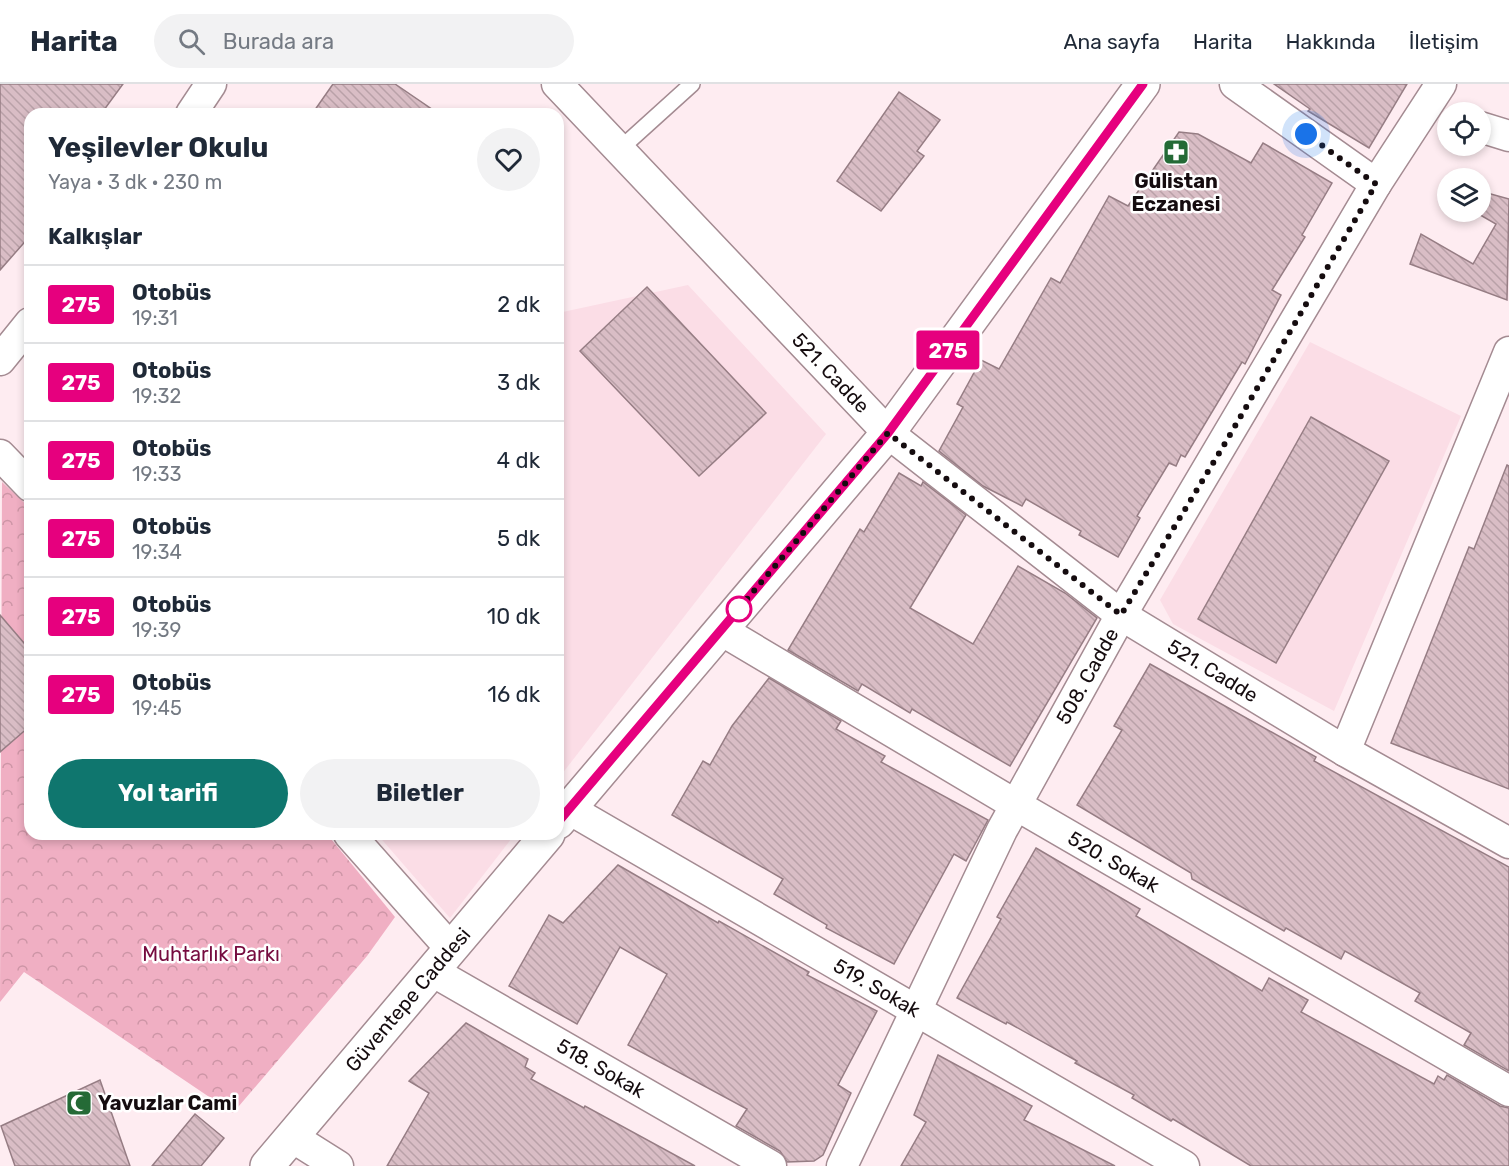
<!DOCTYPE html>
<html lang="tr">
<head>
<meta charset="utf-8">
<style>
  :root { --surface:#fff; --page:#f2f2f3; --text:#1f2937; --muted:#747a83; --line:#e0e1e3; --accent:#0f766e }
  body { margin:0; font-family:Rubik,sans-serif; background:var(--page); color:var(--text); height:100vh; display:flex; flex-direction:column; font-size:22px; white-space:nowrap }
  * { box-sizing:border-box; margin:0 }
  p { font-size:20px; color:var(--muted) }
  .icon { flex:none; width:33px; height:33px; fill:none; stroke:currentColor; stroke-width:2; stroke-linecap:round; stroke-linejoin:round }
  .map { position:relative; flex:1; overflow:hidden }
  .details { position:absolute; left:24px; top:24px; width:540px; height:732px; display:flex; flex-direction:column; background:var(--surface); border-radius:18px; box-shadow:0 3px 9px #0003 }
  .details>* { flex:none }
  .badge { padding:0 12px; border-radius:4px; font-size:21px; line-height:39px }
  .fabs { position:absolute; left:1437px; top:18px; display:grid; gap:12px }
  .fabs a { display:grid; place-items:center; width:54px; height:54px; border-radius:50%; background:var(--surface); box-shadow:0 3px 9px #0003; font-size:30px }
  .you { position:absolute; width:30px; height:30px; margin:-15px; border:4px solid #fff; border-radius:50%; background:#1a73e8; box-shadow:0 0 0 9px #1a73e833 }
  .map>.badge { position:absolute; translate:-50% -50%; box-shadow:0 0 0 3px #fff }
  h2 { padding:0 24px; font-size:22px; line-height:54px }
  .round { display:grid; place-items:center; flex:none; width:63px; height:63px; border-radius:32px; background:var(--page) }
  .head { display:flex; align-items:center; justify-content:space-between; height:102px; padding:0 24px }
  h1 { font-size:28px; font-weight:700; line-height:45px }
  .cta { display:flex; gap:12px; margin-top:auto; padding:12px 24px }
  .cta a { flex:1; height:69px; border-radius:36px; background:var(--accent); color:#fff; font-size:24px; font-weight:700; line-height:69px; text-align:center }
  .cta a+a { background:var(--page); color:var(--text) }
  ul { padding:0; list-style:none }
  li { display:flex; align-items:center; gap:18px; height:78px; padding:0 24px; border-top:2px solid var(--line) }
  li div { flex:1 }
  li b { display:block; font-size:22px }
  li em { font-style:normal }
  li .badge { min-width:66px; font-weight:700; text-align:center }
  header { display:flex; align-items:center; gap:36px; box-sizing:border-box; height:84px; padding:0 30px; background:var(--surface); border-bottom:2px solid var(--line) }
  header strong { font-size:28px }
  nav { display:flex; gap:33px; margin-inline-start:auto; font-size:21px }
  .search { width:420px; height:54px; background:var(--page); display:flex; align-items:center; gap:15px; box-sizing:border-box; padding:0 21px; border-radius:33px; color:var(--muted); font-size:22px }
  .map>svg:first-child { display:block }
  .built { fill:#fbdde6 }
  .park { fill:url(#park-crowns) }
  .building { fill:url(#building-back-hatch); stroke:#967d84; stroke-width:1.5 }
  .lines { fill:none; stroke-linecap:round; stroke-linejoin:round }
  .service-casing { stroke:#a48b92; stroke-width:18 }
  .minor-casing { stroke:#a48b92; stroke-width:33 }
  .tertiary-casing { stroke:#a48b92; stroke-width:36 }
  .service { stroke:#fff; stroke-width:15 }
  .minor { stroke:#fff; stroke-width:30 }
  .tertiary { stroke:#fff; stroke-width:33 }
  .line-casing { stroke:#fff; stroke-width:14 }
  .line { stroke:#e6007e; stroke-width:9 }
  .walk { stroke:#150c0f; stroke-width:6; stroke-dasharray:0 10.8 }
  .stop-dot { fill:#fff; stroke:#e6007e; stroke-width:3 }
  .labels { text-anchor:middle; stroke-width:5; stroke-linejoin:round; paint-order:stroke }
  .poi-label { font-size:20px; font-weight:bold; fill:#150c0f; stroke:#fff }
  .street-label { font-size:20px; fill:#150c0f; stroke:#fff }
  .park-label { font-size:20px; fill:#760b3f; stroke:#fff }
</style>
</head>
<body>
<header>
<strong>Harita</strong>
<div class="search"><svg class="icon" aria-label="search" viewBox="0 0 24 24"><circle cx="10" cy="10" r="6"/><path d="M15 15l6 6"/></svg>Burada ara</div>
<nav><a>Ana sayfa</a><a>Harita</a><a>Hakkında</a><a>İletişim</a></nav>
</header>
<div class="map">
<svg width="1509" height="1082" viewBox="0 0 1509 1082">
  <defs>
    <pattern id="park-crowns" width="20" height="18" patternUnits="userSpaceOnUse" patternTransform="scale(1.5)"><rect width="20" height="18" fill="#f0afc3"/><path d="M2 6a3 3 0 1 1 6 0M12 15a3 3 0 1 1 6 0" fill="none" stroke="#cd95a6"/></pattern>
    <pattern id="building-back-hatch" width="6" height="6" patternUnits="userSpaceOnUse" patternTransform="scale(1.5)"><rect width="6" height="6" fill="#d9bdc5"/><path d="M-1 5l2 2M0 0l6 6M5-1l2 2" fill="none" stroke="#b9a1a8"/></pattern>
  </defs>
  <rect width="100%" height="100%" fill="#feecf1"/>
  <g class="built">
    <path d="M688 201 826 350 558 695V229Z"/>
    <path d="M1310 258 1461 332 1334 627 1173 540 1160 516Z"/>
    <path d="M377 750H515L450 834Z"/>
  </g>
  <path class="park" d="M2 398 30 424V750H327L395 833 367 872 233 1029 24 888 0 918Z"/>
  <g class="building">
    <path d="M0 0H123L101 30H30V152L0 186Z"/>
    <path d="M333 0H395L439 30H312Z"/>
    <path d="M1274 0H1407L1369 64 1308 27 1310 25Z"/>
    <path d="M899 8 940 36 917 67 924 72 881 127 837 97Z"/>
    <path d="M1179 48 1198 50 1251 79 1263 59 1332 99 1302 151 1305 153 1272 206 1281 211 1245 280 1242 278 1185 373 1181 371 1176 382 1169 379 1137 432 1140 434 1118 473 1079 451 1081 447 1026 415 1022 422 983 402 939 367 963 323 957 320 981 276 999 285 1051 194 1060 199 1109 112 1128 122Z"/>
    <path d="M1480 107 1509 115 1507 216 1410 180 1421 150 1473 180 1496 140 1475 128H1480Z"/>
    <path d="M647 203 766 329 699 392 580 267Z"/>
    <path d="M1311 333 1389 377 1276 579 1198 535Z"/>
    <path d="M1507 381 1509 382V705L1391 659 1469 463 1474 465Z"/>
    <path d="M899 389 921 402 923 398 966 431 910 524 973 560 1018 482 1065 509 1097 534 1010 682 912 625 910 629 862 600 858 607 788 566 860 445 864 448Z"/>
    <path d="M0 531 30 566V642L0 668Z"/>
    <path d="M1150 580 1316 673 1314 677 1509 783V987L1464 961 1471 949 1415 917 1420 909 1345 867 1341 875 1286 844 1284 847 1192 795 1191 789 1077 721 1122 646 1114 642Z"/>
    <path d="M769 594 841 637 836 645 885 672 881 678 988 736 966 777 954 770 894 880 826 844 827 841 774 810 783 795 672 731 703 677 710 681 732 642Z"/>
    <path d="M1036 764 1140 825 1136 832 1262 907 1269 894 1308 916 1301 928 1434 1000 1438 992 1444 996 1447 991 1500 1022 1509 1024V1082H1251L1173 1035 1171 1037 1132 1014 1134 1011 1075 979 1077 977 1007 938 1006 940 957 914 1001 835 997 833Z"/>
    <path d="M618 781 718 839 719 837 809 888 807 891 877 927 838 1001 851 1009 823 1071 814 1077 787 1078 780 1067 736 1042 747 1025 628 961 667 890 620 863 577 940 509 902 549 831 563 839Z"/>
    <path d="M466 939 528 975 525 983 535 989 531 995 584 1024 585 1022 695 1082H387L429 1009 409 997Z"/>
    <path d="M938 971 1032 1022 1024 1036 1115 1082H901L926 1038 914 1031Z"/>
    <path d="M100 996 130 1082H15L1 1042Z"/>
    <path d="M195 1030 224 1054 201 1082H152Z"/>
  </g>
  <g class="lines">
    <defs>
      <path id="service" d="M619 66 692 0"/>
      <g id="minor">
        <path id="s1" d="M557 0 888 349 1121 531 1345 667 1509 759"/>
        <path d="M1235 0 1376 100"/>
        <path d="M191 30 211 0"/>
        <path d="M1480 43 1509 52"/>
        <path d="M0 276 30 239"/>
        <path d="M0 371 30 402"/>
        <path id="s2" d="M721 546 1016 721 1509 1007"/>
        <path d="M1345 667 1509 268"/>
        <path id="s3" d="M569 725 1184 1082"/>
        <path d="M349 750 451 865"/>
        <path id="s4" d="M432 887 771 1082"/>
        <path d="M292 1053 338 1082"/>
        <path id="s5" d="M842 1082 1002 746 1121 531 1376 100 1441 0"/>
      </g>
      <g id="tertiary">
        <path d="M558 738 888 349 1143 0"/>
        <path id="s6" d="M267 1082 548 750"/>
      </g>
    </defs>
    <use href="#service" class="service-casing"/>
    <use href="#minor" class="minor-casing"/>
    <use href="#tertiary" class="tertiary-casing"/>
    <use href="#service" class="service"/>
    <use href="#minor" class="minor"/>
    <use href="#tertiary" class="tertiary"/>
  </g>
  <g class="lines">
    <defs>
      <path id="line" d="M558 738 888 349 1143 0"/>
    </defs>
    <use href="#line" class="line-casing"/>
    <use href="#line" class="line"/>
    <path class="walk" d="M739 525 736 528 888 349 1121 531 1224 361 1376 100 1306 50"/>
  </g>
  <defs>
    <symbol id="pharmacy-square" viewBox="-11 -11 22 22"><rect x="-9" y="-9" width="18" height="18" rx="4" fill="#246a36" stroke="#fff"/><path d="M-2-6h4v4h4v4h-4v4h-4v-4h-4v-4h4Z" fill="#fff"/></symbol>
    <symbol id="mosque-square" viewBox="-11 -11 22 22"><rect x="-9" y="-9" width="18" height="18" rx="4" fill="#246a36" stroke="#fff"/><path d="M3.5-4.9A6 6 0 1 0 3.5 4.9A5 5 0 1 1 3.5-4.9Z" fill="#fff"/></symbol>
  </defs>
  <g fill-rule="evenodd">
    <use href="#pharmacy-square" x="1161" y="53" width="30" height="30"/>
    <use href="#mosque-square" x="64" y="1004" width="30" height="30"/>
  </g>
  <circle class="stop-dot" cx="739" cy="525" r="12"/>
  <g class="labels">
    <g class="poi-label">
      <text x="1176" y="104">Gülistan<tspan x="1176" dy="23">Eczanesi</tspan></text>
      <text x="98" y="1026" text-anchor="start">Yavuzlar Cami</text>
    </g>
    <g class="street-label">
      <text dy="7" stroke="none"><textPath href="#s1" startOffset="398">521. Cadde</textPath></text>
      <text dy="7" stroke="none"><textPath href="#s1" startOffset="884">521. Cadde</textPath></text>
      <text dy="7" stroke="none"><textPath href="#s5" startOffset="548">508. Cadde</textPath></text>
      <text dy="7" stroke="none"><textPath href="#s2" startOffset="456">520. Sokak</textPath></text>
      <text dy="7" stroke="none"><textPath href="#s3" startOffset="356">519. Sokak</textPath></text>
      <text dy="7" stroke="none"><textPath href="#s6" startOffset="218">Güventepe Caddesi</textPath></text>
      <text dy="7" stroke="none"><textPath href="#s4" startOffset="195">518. Sokak</textPath></text>
    </g>
    <g class="park-label">
      <text x="211" y="877">Muhtarlık Parkı</text>
    </g>
  </g>
</svg>
<div class="fabs">
<a><svg class="icon" aria-label="locate" viewBox="0 0 24 24"><circle cx="12" cy="12" r="6"/><path d="M12 2v4M12 18v4M2 12h4M18 12h4"/></svg></a>
<a><svg class="icon" aria-label="layers" viewBox="0 0 24 24"><path d="M12 4l9 5-9 5-9-5zM3 14l9 5 9-5"/></svg></a>
</div>
<div class="you" style="left:1306px;top:50px"></div>
<b class="badge" style="left:948px;top:266px;background:#e6007e;color:#fff">275</b>
<section class="details">
<div class="head"><div><h1>Yeşilevler Okulu</h1><p>Yaya · 3 dk · 230 m</p></div><a class="round"><svg class="icon" aria-label="heart" viewBox="0 0 24 24"><path d="M12 20l-8-8c-3-5 5-10 8-4 3-6 11-1 8 4z"/></svg></a></div>
<h2>Kalkışlar</h2>
<ul>
<li><span class="badge" style="background:#e6007e;color:#fff">275</span><div><b>Otobüs</b><p>19:31</p></div><em>2 dk</em></li>
<li><span class="badge" style="background:#e6007e;color:#fff">275</span><div><b>Otobüs</b><p>19:32</p></div><em>3 dk</em></li>
<li><span class="badge" style="background:#e6007e;color:#fff">275</span><div><b>Otobüs</b><p>19:33</p></div><em>4 dk</em></li>
<li><span class="badge" style="background:#e6007e;color:#fff">275</span><div><b>Otobüs</b><p>19:34</p></div><em>5 dk</em></li>
<li><span class="badge" style="background:#e6007e;color:#fff">275</span><div><b>Otobüs</b><p>19:39</p></div><em>10 dk</em></li>
<li><span class="badge" style="background:#e6007e;color:#fff">275</span><div><b>Otobüs</b><p>19:45</p></div><em>16 dk</em></li>
</ul>
<div class="cta"><a>Yol tarifi</a><a>Biletler</a></div>
</section>
</div>
</body>
</html>
